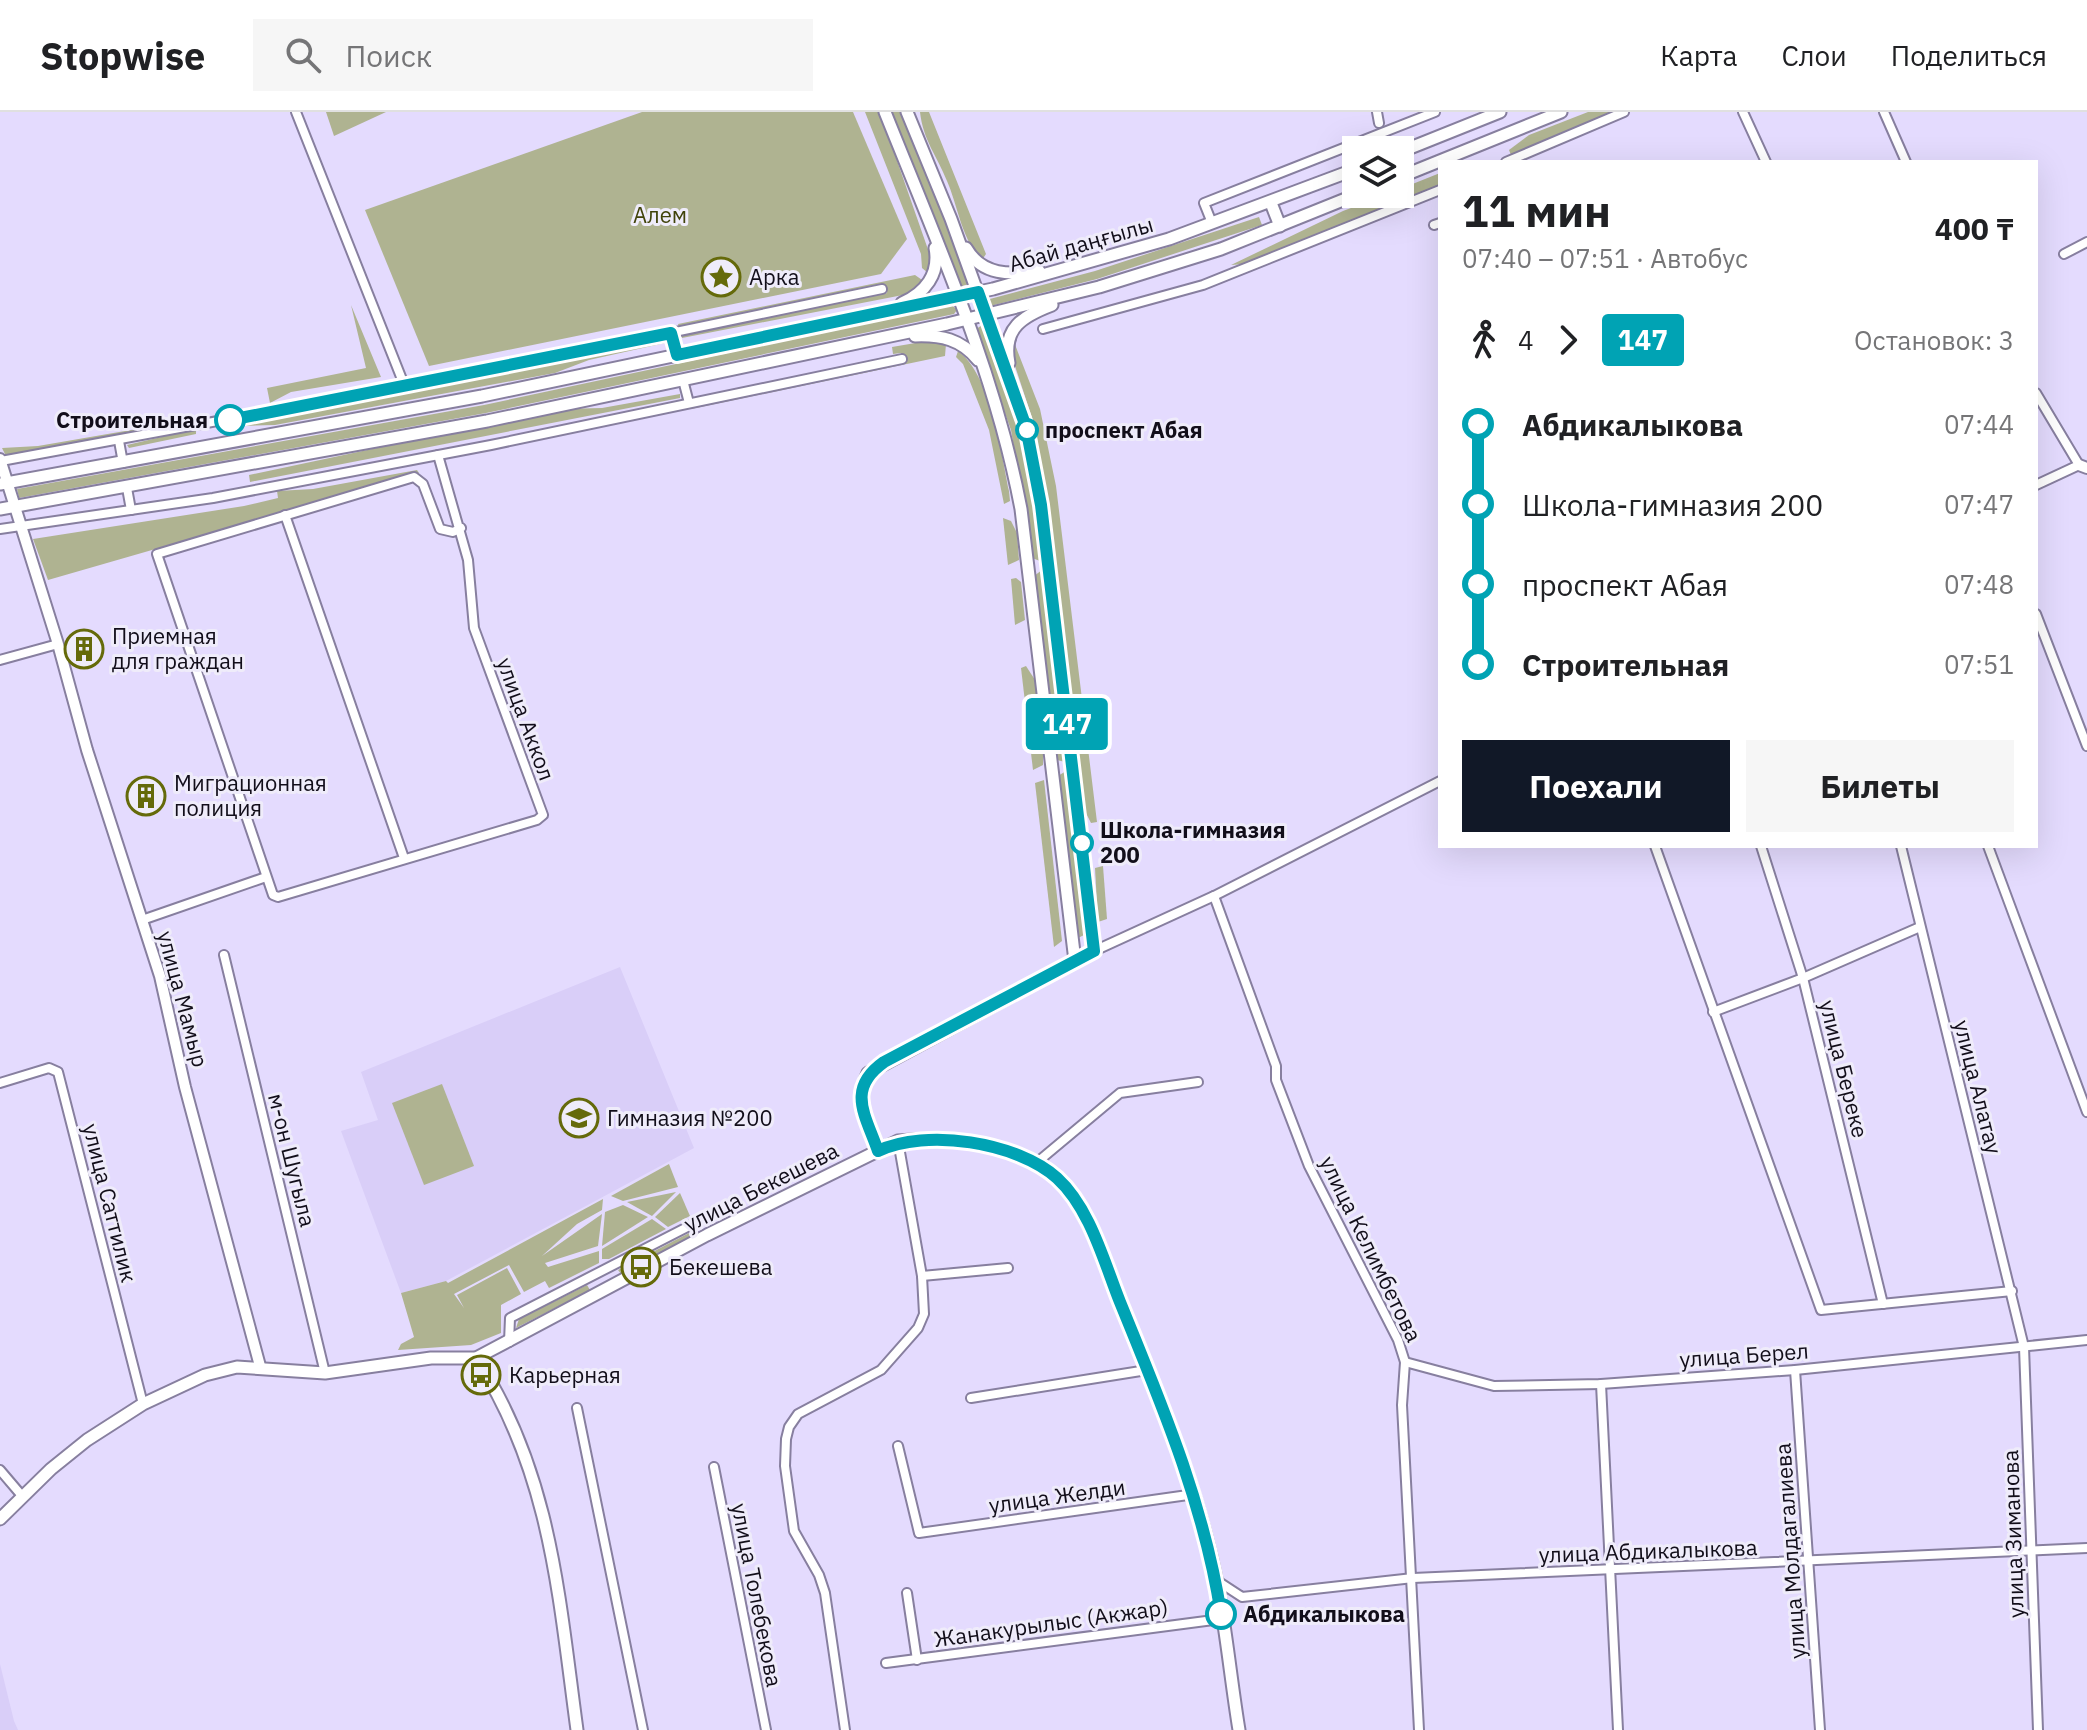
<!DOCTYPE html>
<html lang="ru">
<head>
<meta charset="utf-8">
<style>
  :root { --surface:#fff; --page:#f6f6f6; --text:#202124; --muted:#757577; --line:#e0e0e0; --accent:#111827 }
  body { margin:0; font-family:"IBM Plex Sans",sans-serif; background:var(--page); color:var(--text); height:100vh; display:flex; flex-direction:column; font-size:30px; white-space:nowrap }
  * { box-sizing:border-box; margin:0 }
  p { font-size:26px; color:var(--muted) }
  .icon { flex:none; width:44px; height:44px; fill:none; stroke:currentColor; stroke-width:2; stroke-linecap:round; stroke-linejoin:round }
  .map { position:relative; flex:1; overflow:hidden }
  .drawer { position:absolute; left:1438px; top:48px; width:600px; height:688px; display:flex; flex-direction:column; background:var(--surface); border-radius:0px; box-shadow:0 8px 32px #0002 }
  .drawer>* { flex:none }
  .badge { padding:0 16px; border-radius:6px; font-size:28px; line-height:52px }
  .fabs { position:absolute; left:1342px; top:24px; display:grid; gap:16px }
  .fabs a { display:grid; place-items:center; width:72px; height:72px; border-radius:0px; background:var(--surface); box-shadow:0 8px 32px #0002; font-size:40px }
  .map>.badge { position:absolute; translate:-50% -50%; box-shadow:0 0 0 4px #fff }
  .legs { display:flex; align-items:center; gap:12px; height:88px; padding:0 24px; font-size:26px }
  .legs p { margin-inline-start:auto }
  .head { display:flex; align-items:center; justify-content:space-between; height:136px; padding:0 24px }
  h1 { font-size:44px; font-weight:800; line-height:60px }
  .button { display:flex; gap:16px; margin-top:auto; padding:16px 24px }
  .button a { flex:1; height:92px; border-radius:0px; background:var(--accent); color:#fff; font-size:32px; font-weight:800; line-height:92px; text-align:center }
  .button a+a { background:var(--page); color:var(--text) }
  ul { padding:0 24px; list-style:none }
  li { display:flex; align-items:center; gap:28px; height:80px; font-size:30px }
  li i { display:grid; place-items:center; width:12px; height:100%; margin:0 10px; background:currentColor }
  li i::after { content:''; width:20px; height:20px; margin:-10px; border:6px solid; border-radius:50%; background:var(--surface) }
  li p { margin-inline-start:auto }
  li:first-child i { background:linear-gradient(#0000 50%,currentColor 0) }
  li:last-child i { background:linear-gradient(currentColor 50%,#0000 0) }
  header { display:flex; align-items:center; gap:48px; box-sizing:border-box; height:112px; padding:0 40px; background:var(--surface); border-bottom:2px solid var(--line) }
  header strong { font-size:38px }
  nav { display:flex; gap:44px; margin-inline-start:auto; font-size:28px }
  .search { width:560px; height:72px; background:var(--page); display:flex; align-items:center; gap:20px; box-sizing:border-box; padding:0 28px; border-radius:0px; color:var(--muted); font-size:30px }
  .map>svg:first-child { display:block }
  .built { fill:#d9cef8 }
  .green { fill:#afb391 }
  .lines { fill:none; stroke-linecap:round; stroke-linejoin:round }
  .minor-casing { stroke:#877f9f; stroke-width:12 }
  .tertiary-casing { stroke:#877f9f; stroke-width:14 }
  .secondary-casing { stroke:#877f9f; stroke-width:15 }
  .minor { stroke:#fff; stroke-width:8 }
  .tertiary { stroke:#fff; stroke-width:10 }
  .secondary { stroke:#fff; stroke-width:11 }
  .line-1-casing { stroke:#fff; stroke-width:18 }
  .line-1 { stroke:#00a3b4; stroke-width:12 }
  .stop-1-dot { fill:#fff; stroke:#00a3b4; stroke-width:4 }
  .labels { text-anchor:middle; stroke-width:6; stroke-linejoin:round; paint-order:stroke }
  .park-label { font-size:22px; fill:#40430a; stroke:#efecfa }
  .street-label { font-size:22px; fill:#120e1a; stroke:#efecfa }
  .poi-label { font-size:22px; fill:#120e1a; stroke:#efecfa; text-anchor:start }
  .stop-label { font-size:22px; font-weight:bold; fill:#120e1a; stroke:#efecfa; text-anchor:start }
</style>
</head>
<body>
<header>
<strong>Stopwise</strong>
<div class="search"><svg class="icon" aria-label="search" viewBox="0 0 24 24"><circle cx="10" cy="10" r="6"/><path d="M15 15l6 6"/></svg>Поиск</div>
<nav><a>Карта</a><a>Слои</a><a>Поделиться</a></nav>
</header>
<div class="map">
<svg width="2087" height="1618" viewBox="0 0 2087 1618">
  <rect width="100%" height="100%" fill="#e4dbfe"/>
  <g class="built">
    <path d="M620 855 694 1036 446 1169 401 1181 341 1019 378 1008 361 960Z"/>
    <path d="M0 1552 14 1609 18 1618H0Z"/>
  </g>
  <g class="green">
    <path d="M326 0H386L334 24Z"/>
    <path d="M642 0H853L907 127 881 162 429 254 365 98Z"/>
    <path d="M865 0H880L931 146 928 161 922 156 921 142Z"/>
    <path d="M891 0H903L969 172 959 175Z"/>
    <path d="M920 0H929L986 142 982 148C962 129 958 94 947 69 937 44 923 28 920 0Z"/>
    <path d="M1588 0H1617L1511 43 1509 38 1529 23Z"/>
    <path d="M1440 61V73L1244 152 1231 153 1343 99 1388 82H1400V77Z"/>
    <path d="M1259 105 1262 113 1097 167 990 194 986 188 1095 159Z"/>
    <path d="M915 163 925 170 908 182 682 226 681 223 887 181V174L679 216 678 212Z"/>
    <path d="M351 193 381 265 291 280 270 291 267 276 366 256Z"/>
    <path d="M952 193 957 198 954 202 486 301 19 386 17 377 484 293Z"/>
    <path d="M982 213 1015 294 1027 343 1043 445 1040 449 1032 446 1011 318 975 218Z"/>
    <path d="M645 219 646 223 422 269 414 264Z"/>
    <path d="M664 227 665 231 589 248 555 261 275 313 241 314 240 310Z"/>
    <path d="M933 228 946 232 945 244 691 297 690 294 903 249 901 241 893 242 892 235Z"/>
    <path d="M1014 230 1040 297 1056 374 1097 710 1091 711 1086 701 1036 318 1014 251Z"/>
    <path d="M958 239C991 263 1001 340 1009 379L1010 389 1004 392 989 318 963 252 956 245Z"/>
    <path d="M680 282V286L250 370 249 363 561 297 602 296Z"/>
    <path d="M183 309 193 311 18 343 5 342 2 336 38 334Z"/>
    <path d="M196 317V322L129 336 127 333Z"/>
    <path d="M417 358 419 361 48 468 33 427 244 394 278 386 277 379 313 377Z"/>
    <path d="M1003 406 1011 409 1017 421 1019 448 1008 453Z"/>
    <path d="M1042 458 1067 647 1065 650 1057 648 1034 464Z"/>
    <path d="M1016 466 1021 470 1025 508 1015 513 1011 467Z"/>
    <path d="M1026 554 1037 571 1043 643V653L1033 658 1021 556Z"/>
    <path d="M1066 659 1086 822 1076 827 1058 664Z"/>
    <path d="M1044 668 1062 829 1054 835 1035 671Z"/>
    <path d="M1103 754 1107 807 1098 810 1095 756Z"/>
    <path d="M442 972 474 1054 424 1073 392 991Z"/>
    <path d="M669 1052 678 1075 623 1089 611 1084Z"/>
    <path d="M676 1080 652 1104 627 1090Z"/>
    <path d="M680 1081 690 1104 668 1115 655 1105Z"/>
    <path d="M603 1087 602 1098 577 1112 542 1144 602 1102 598 1134 545 1151 548 1155 599 1139V1151L549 1176 545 1169 524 1180 509 1153 454 1182 464 1196 457 1183 507 1156 521 1182 501 1193V1221L471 1233 398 1238 401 1232 414 1225 401 1181 446 1169 448 1171Z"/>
    <path d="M623 1093 648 1105 602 1134 605 1100Z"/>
    <path d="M652 1107 666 1117 609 1147H602V1137Z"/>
    <path d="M691 1120 699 1122 621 1162 618 1158Z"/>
    <path d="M587 1173 590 1178 516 1216 519 1207Z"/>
  </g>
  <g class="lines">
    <defs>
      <g id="minor">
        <path d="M296 0 405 275"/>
        <path d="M1377 0 1379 11"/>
        <path d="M1743 0 1766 50"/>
        <path d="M1884 0 1906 50"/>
        <path d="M1506 50 1624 0"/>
        <path d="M1212 111 1204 91 1435 0"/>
        <path d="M1434 113 1440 111"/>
        <path d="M2064 142 2087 130"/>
        <path d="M1043 217 1203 173 1440 78"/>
        <path d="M671 221 677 243"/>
        <path d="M683 268 689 291"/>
        <path d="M2036 281 2079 353 2036 373"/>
        <path d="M119 329 123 351"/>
        <path d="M438 343 468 448 474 516 543 703 537 708 278 785 273 783 157 442 414 365 423 372 440 417 453 420 461 416"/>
        <path d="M1 349 478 261 882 177"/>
        <path d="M127 376 131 398"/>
        <path d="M285 403 404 746"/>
        <path d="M0 417 213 386 491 333 902 247"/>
        <path d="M2036 502 2087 634"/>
        <path d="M0 548 58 532"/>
        <path d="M1655 734 1821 1198 2012 1179"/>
        <path d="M1761 734 1803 866 1883 1192"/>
        <path d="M1901 734 2024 1235 2038 1618"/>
        <path d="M1988 734 2087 1000"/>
        <path d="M1214 784 1276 954V968L1309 1054 1398 1228 1405 1250 1402 1293 1419 1618"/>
        <path d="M142 808 266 765"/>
        <path d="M1094 839 1214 784 1440 669"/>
        <path d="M224 843 325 1261"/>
        <path d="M1713 900 1803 866 1920 815"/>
        <path d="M0 971 49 956 58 960 143 1292"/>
        <path d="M1035 1052 1120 981 1198 970"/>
        <path d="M922 1164 1008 1156"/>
        <path d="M509 1230 510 1206 701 1108"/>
        <path d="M1405 1250 1494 1274 1601 1272 1795 1258 2087 1228"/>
        <path d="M1795 1258 1820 1618"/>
        <path d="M1601 1272 1618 1618"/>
        <path d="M971 1286 1147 1258"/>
        <path d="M577 1296 643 1618"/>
        <path d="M898 1334 919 1421 1195 1382"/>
        <path d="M714 1355 766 1618"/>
        <path d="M0 1358 23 1385"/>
        <path d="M1216 1468 1242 1485 1413 1466 2087 1436"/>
        <path d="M907 1481 917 1548"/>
        <path d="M886 1551 1221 1507"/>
        <path d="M845 1618 825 1481 819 1463 794 1419 785 1354 786 1327 789 1315 798 1302 881 1258 918 1216 924 1202 922 1164 898 1029"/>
      </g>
      <g id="tertiary">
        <path d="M0 347 58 532 87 638 160 864 185 975 260 1254"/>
        <path d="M2079 353 2087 356"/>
      </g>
      <g id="secondary">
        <path d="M885 0C937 130 995 259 1021 397L1075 849"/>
        <path d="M1400 40 1500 0"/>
        <path d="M1400 65 1561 0"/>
        <path d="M1271 91 1280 114"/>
        <path d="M966 136C982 164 1010 163 1039 159"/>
        <path d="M902 191C925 181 940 162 935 136"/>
        <path d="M915 224C941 223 961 227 978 248"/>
        <path d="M1009 251C1002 216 1023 204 1052 193"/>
        <path d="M0 372 482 284 993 177 1169 127 1356 57"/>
        <path d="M0 397 487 309 947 212 1099 175 1221 137 1358 82"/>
        <path d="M878 1039C868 1011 855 989 868 961L1094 839 1041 393 1026 315 951 107 907 0"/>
        <path d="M476 1246C551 1360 559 1486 577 1618"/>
        <path d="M0 1407 51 1357 87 1328 143 1292 205 1263 237 1255 325 1261 431 1246H476L707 1123 898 1029C944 1024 1024 1032 1059 1068 1090 1101 1104 1151 1121 1193 1153 1272 1187 1349 1208 1432 1224 1492 1229 1557 1239 1618"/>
      </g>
    </defs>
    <use href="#minor" class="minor-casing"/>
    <use href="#tertiary" class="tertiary-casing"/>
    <use href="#secondary" class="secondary-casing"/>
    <use href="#minor" class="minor"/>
    <use href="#tertiary" class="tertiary"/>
    <use href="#secondary" class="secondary"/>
  </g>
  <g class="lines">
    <defs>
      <path id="line-1" d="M230 308 671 221 677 243 978 180 1026 315 1041 393 1094 839 884 950C846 977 865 1002 878 1039 926 1016 1017 1030 1057 1066 1090 1096 1104 1150 1120 1190 1162 1293 1204 1392 1221 1502"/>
    </defs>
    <use href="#line-1" class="line-1-casing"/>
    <use href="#line-1" class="line-1"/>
  </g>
  <defs>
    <symbol id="sight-ring" viewBox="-11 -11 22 22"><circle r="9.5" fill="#efecfa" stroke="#656a0a" stroke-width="1.5"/><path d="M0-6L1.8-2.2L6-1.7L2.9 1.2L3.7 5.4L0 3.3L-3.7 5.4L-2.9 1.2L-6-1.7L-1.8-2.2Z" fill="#656a0a"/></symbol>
    <symbol id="building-ring" viewBox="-11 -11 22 22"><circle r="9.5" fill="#efecfa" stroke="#656a0a" stroke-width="1.5"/><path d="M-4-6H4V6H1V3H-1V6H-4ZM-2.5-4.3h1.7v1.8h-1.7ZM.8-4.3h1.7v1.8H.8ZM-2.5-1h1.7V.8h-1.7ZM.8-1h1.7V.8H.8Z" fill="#656a0a"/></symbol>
    <symbol id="school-ring" viewBox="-11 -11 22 22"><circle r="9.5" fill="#efecfa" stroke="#656a0a" stroke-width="1.5"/><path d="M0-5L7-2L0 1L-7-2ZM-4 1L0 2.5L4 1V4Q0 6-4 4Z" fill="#656a0a"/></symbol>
    <symbol id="bus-ring" viewBox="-11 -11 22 22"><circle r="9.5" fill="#efecfa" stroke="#656a0a" stroke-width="1.5"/><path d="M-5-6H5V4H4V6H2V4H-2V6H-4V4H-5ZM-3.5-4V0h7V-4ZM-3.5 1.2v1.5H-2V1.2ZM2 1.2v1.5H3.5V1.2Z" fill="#656a0a"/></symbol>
  </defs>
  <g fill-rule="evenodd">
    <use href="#sight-ring" x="699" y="143" width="44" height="44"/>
    <use href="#building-ring" x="62" y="515" width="44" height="44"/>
    <use href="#building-ring" x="124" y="662" width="44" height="44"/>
    <use href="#school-ring" x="557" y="984" width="44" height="44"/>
    <use href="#bus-ring" x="619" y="1133" width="44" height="44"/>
    <use href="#bus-ring" x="459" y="1241" width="44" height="44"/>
  </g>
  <g class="stop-1-dot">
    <circle cx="230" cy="308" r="14"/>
    <circle cx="1027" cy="318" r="10"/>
    <circle cx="1082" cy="731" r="10"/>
    <circle cx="1221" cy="1502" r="14"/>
  </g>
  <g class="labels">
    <g class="park-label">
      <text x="660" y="111">Алем</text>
    </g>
    <g class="street-label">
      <text transform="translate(1081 132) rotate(-16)" y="8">Абай даңғылы</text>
      <text transform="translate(526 607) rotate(70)" y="8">улица Аккол</text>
      <text transform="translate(183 887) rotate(75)" y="8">улица Мамыр</text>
      <text transform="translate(1844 957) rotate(76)" y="8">улица Береке</text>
      <text transform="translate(1978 975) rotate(76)" y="8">улица Алатау</text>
      <text transform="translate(292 1048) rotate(76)" y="8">м-он Шугыла</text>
      <text transform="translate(761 1075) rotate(-27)" y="8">улица Бекешева</text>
      <text transform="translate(110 1091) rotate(76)" y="8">улица Саттилик</text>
      <text transform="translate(1371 1137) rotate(64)" y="8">улица Келимбетова</text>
      <text transform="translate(1744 1243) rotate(-4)" y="8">улица Берел</text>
      <text transform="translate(1057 1384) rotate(-8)" y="8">улица Желди</text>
      <text transform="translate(2013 1422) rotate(-92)" y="8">улица Зиманова</text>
      <text transform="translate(1648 1439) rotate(-2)" y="8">улица Абдикалыкова</text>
      <text transform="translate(1790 1439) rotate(-94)" y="8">улица Молдагалиева</text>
      <text transform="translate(757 1483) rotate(79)" y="8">улица Толебекова</text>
      <text transform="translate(1051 1511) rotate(-8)" y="8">Жанакурылыс (Акжар)</text>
    </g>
    <g class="poi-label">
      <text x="749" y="173">Арка</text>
      <text x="112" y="532">Приемная<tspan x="112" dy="25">для граждан</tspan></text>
      <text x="174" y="679">Миграционная<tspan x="174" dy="25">полиция</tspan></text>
      <text x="607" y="1014">Гимназия №200</text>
      <text x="669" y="1163">Бекешева</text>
      <text x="509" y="1271">Карьерная</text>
    </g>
    <g class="stop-label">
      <text x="208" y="316" text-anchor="end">Строительная</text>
      <text x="1045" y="326">проспект Абая</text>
      <text x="1100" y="726">Школа-гимназия<tspan x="1100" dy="25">200</tspan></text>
      <text x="1243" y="1510">Абдикалыкова</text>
    </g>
  </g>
</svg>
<div class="fabs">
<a><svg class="icon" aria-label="layers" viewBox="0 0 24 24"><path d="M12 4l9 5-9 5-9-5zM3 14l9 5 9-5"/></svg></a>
</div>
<b class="badge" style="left:1067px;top:612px;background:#00a3b4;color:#fff">147</b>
<section class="drawer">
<div class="head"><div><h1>11 мин</h1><p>07:40 – 07:51 · Автобус</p></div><b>400 ₸</b></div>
<div class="legs"><svg class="icon" aria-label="walk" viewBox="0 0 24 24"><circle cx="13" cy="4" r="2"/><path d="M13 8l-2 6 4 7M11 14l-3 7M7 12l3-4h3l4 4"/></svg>4<svg class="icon" aria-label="forward" viewBox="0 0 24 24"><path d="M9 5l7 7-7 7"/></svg><b class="badge" style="background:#00a3b4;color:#fff">147</b><p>Остановок: 3</p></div>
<ul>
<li><i style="color:#00a3b4"></i><b>Абдикалыкова</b><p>07:44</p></li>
<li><i style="color:#00a3b4"></i><span>Школа-гимназия 200</span><p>07:47</p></li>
<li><i style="color:#00a3b4"></i><span>проспект Абая</span><p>07:48</p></li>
<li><i style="color:#00a3b4"></i><b>Строительная</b><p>07:51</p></li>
</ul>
<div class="button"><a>Поехали</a><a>Билеты</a></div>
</section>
</div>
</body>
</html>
